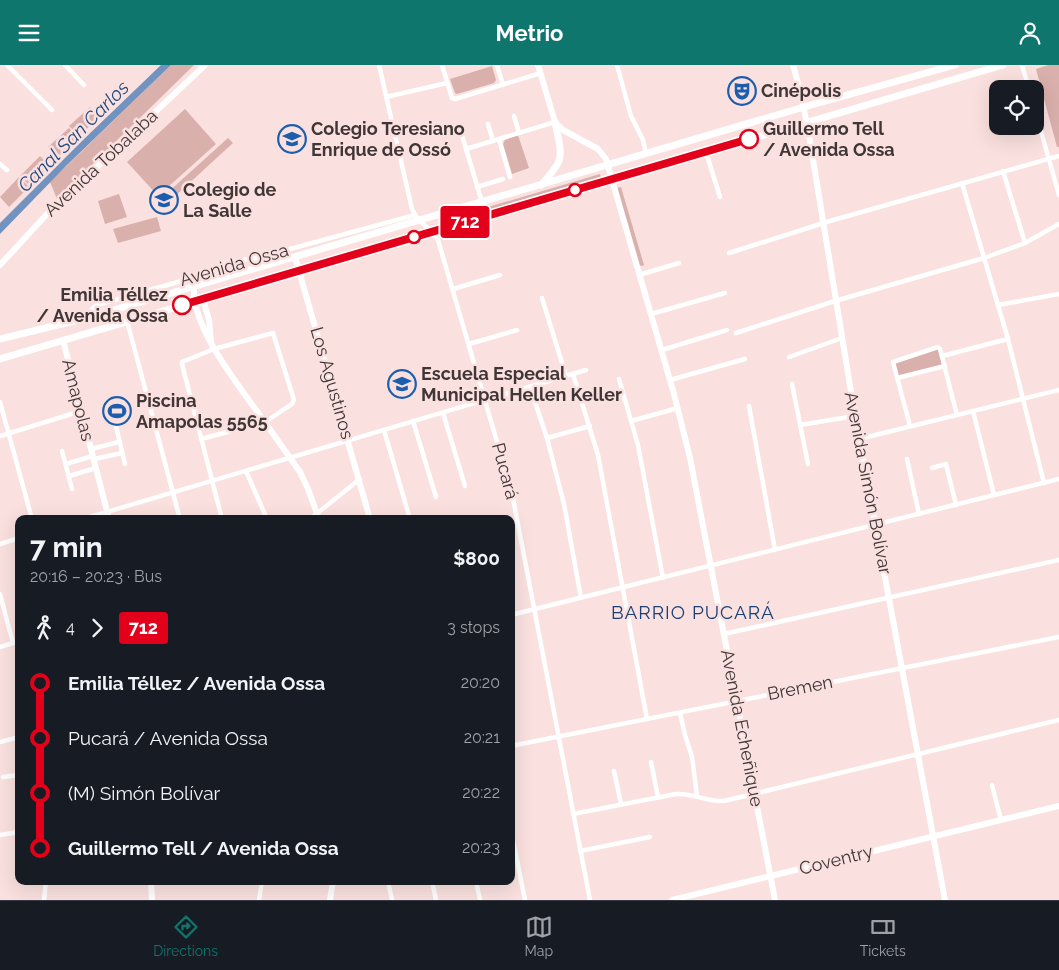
<!DOCTYPE html>
<html lang="en">
<head>
<meta charset="utf-8">
<style>
  :root { --surface:#171b24; --page:#242831; --text:#f1f3f6; --muted:#9ea1a6; --line:#363941; --accent:#0f766e }
  body { margin:0; font-family:Raleway,sans-serif; background:var(--page); color:var(--text); height:100vh; display:flex; flex-direction:column; font-size:19px; white-space:nowrap }
  * { box-sizing:border-box; margin:0 }
  p { font-size:16px; color:var(--muted) }
  .icon { flex:none; width:28px; height:28px; fill:none; stroke:currentColor; stroke-width:2; stroke-linecap:round; stroke-linejoin:round }
  .map { position:relative; flex:1; overflow:hidden }
  .panel { position:absolute; left:15px; top:450px; width:500px; height:370px; display:flex; flex-direction:column; background:var(--surface); border-radius:10px; box-shadow:0 5px 20px #0002 }
  .panel>* { flex:none }
  .badge { padding:0 10px; border-radius:4px; font-size:18px; line-height:32px }
  .tools { position:absolute; left:989px; top:15px; display:grid; gap:10px }
  .tools a { display:grid; place-items:center; width:55px; height:55px; border-radius:10px; background:var(--surface); box-shadow:0 5px 20px #0002; font-size:25px }
  .map>.badge { position:absolute; translate:-50% -50%; box-shadow:0 0 0 2px #fff }
  .legs { display:flex; align-items:center; gap:8px; height:55px; padding:0 15px; font-size:16px }
  .legs p { margin-inline-start:auto }
  .overview { display:flex; align-items:center; justify-content:space-between; height:85px; padding:0 15px }
  h1 { font-size:28px; font-weight:700; line-height:38px }
  ul { padding:0 15px; list-style:none }
  li { display:flex; align-items:center; gap:18px; height:55px; font-size:19px }
  li i { display:grid; place-items:center; width:8px; height:100%; margin:0 6px; background:currentColor }
  li i::after { content:''; width:12px; height:12px; margin:-6px; border:4px solid; border-radius:50%; background:var(--surface) }
  li p { margin-inline-start:auto }
  li:first-child i { background:linear-gradient(#0000 50%,currentColor 0) }
  li:last-child i { background:linear-gradient(currentColor 50%,#0000 0) }
  header { display:flex; justify-content:space-between; align-items:center; height:65px; padding:0 15px; background:var(--accent); color:#fff; font-size:22px; font-weight:700 }
  .dock { display:flex; justify-content:space-around; align-items:center; height:70px; border-top:1px solid var(--line); background:var(--surface); font-size:14px; color:var(--muted) }
  .dock a { display:grid; justify-items:center; gap:2px }
  .dock .selected { color:var(--accent) }
  .map>svg:first-child { display:block }
  .green { fill:#dab0ac }
  .water { fill:#7293bf }
  .lines { fill:none; stroke-linecap:round; stroke-linejoin:round }
  .street { stroke:#fff; stroke-width:4.5 }
  .secondary { stroke:#fff; stroke-width:6 }
  .primary { stroke:#fff; stroke-width:7 }
  .line-1-casing { stroke:#fff; stroke-width:11 }
  .line-1 { stroke:#e2001a; stroke-width:8 }
  .stop-1-dot { fill:#fff; stroke:#e2001a; stroke-width:2.5 }
  .labels { text-anchor:middle; stroke-width:5; stroke-linejoin:round; paint-order:stroke }
  .poi-label { font-size:18px; font-weight:bold; fill:#3f3635; stroke:#fae1df; text-anchor:start }
  .stop-label { font-size:18px; font-weight:bold; fill:#3f3635; stroke:#fae1df; text-anchor:start }
  .street-label { font-size:18px; fill:#3f3635; stroke:#fae1df }
  .water-label { font-size:19px; font-style:italic; fill:#214c84; stroke:#fae1df }
  .neighbourhood-label { font-size:19px; letter-spacing:1px; fill:#194176; stroke:#fae1df }
</style>
</head>
<body>
<header><svg class="icon" aria-label="menu" viewBox="0 0 24 24"><path d="M4 6h16M4 12h16M4 18h16"/></svg>Metrio<svg class="icon" aria-label="person" viewBox="0 0 24 24"><circle cx="12" cy="8" r="4"/><path d="M4 21q1-7 8-7t8 7"/></svg></header>
<div class="map">
<svg width="1059" height="835" viewBox="0 0 1059 835">
  <rect width="100%" height="100%" fill="#fae1df"/>
  <g class="green">
    <path d="M171 0H194L57 134 50 117Z"/>
    <path d="M1048 0H1059V82H1057L1036 4Z"/>
    <path d="M492 1 496 15 494 18 457 29 455 28 450 14Z"/>
    <path d="M90 42 99 52 79 71 69 61Z"/>
    <path d="M185 44 216 79 158 131 127 97Z"/>
    <path d="M69 63 78 73 58 92 48 82Z"/>
    <path d="M518 70 529 103 512 109 503 79 505 75Z"/>
    <path d="M228 73 233 78 161 144 156 138Z"/>
    <path d="M40 91 50 101 30 121 20 111Z"/>
    <path d="M600 109 601 113 445 159 444 155Z"/>
    <path d="M19 112 29 122 9 142 0 132Z"/>
    <path d="M621 122 644 200 642 201 639 200 617 123Z"/>
    <path d="M119 129 127 152 105 159 98 136Z"/>
    <path d="M157 152 161 166 118 178 113 164Z"/>
    <path d="M936 284 938 285 943 300 897 311 894 296Z"/>
  </g>
  <path class="water" d="M161 0H171L67 100 0 169V158L84 74Z"/>
  <g class="lines">
    <g class="street">
      <path d="M7 0 52 45"/>
      <path d="M65 0 84 20"/>
      <path d="M379 0 412 144C418 159 431 162 438 175L512 428 590 835"/>
      <path d="M442 0 452 33 455 34 541 8"/>
      <path d="M497 0 503 20"/>
      <path d="M617 0 631 51 643 75 646 89"/>
      <path d="M1022 0 1029 24"/>
      <path d="M386 32 447 18"/>
      <path d="M1035 45 1059 130"/>
      <path d="M514 51 519 68"/>
      <path d="M488 59 493 76"/>
      <path d="M461 67 482 137"/>
      <path d="M499 74 510 112"/>
      <path d="M466 84 555 57"/>
      <path d="M706 87 720 132"/>
      <path d="M0 99 7 105"/>
      <path d="M1003 106 1025 178"/>
      <path d="M962 118 1008 274 1044 418"/>
      <path d="M477 122 503 114"/>
      <path d="M729 188 830 156 1059 91"/>
      <path d="M639 210 679 198"/>
      <path d="M453 224 500 210"/>
      <path d="M542 233 566 311"/>
      <path d="M998 240 1059 229"/>
      <path d="M651 249 725 228"/>
      <path d="M90 252 92 244 97 240 185 215 230 197 257 193 415 150"/>
      <path d="M127 256 180 454"/>
      <path d="M736 268 835 236 984 193 1025 178 1059 159"/>
      <path d="M469 279 517 265"/>
      <path d="M662 285 727 265"/>
      <path d="M942 291 1008 274"/>
      <path d="M789 292 842 273"/>
      <path d="M573 309 598 390 647 654"/>
      <path d="M897 313 945 301"/>
      <path d="M619 314 638 380 663 513"/>
      <path d="M670 315 745 294"/>
      <path d="M792 319 808 399"/>
      <path d="M530 322 547 373 564 439 581 533"/>
      <path d="M0 337 32 454"/>
      <path d="M749 341 775 485"/>
      <path d="M973 346 994 430"/>
      <path d="M443 348 465 421"/>
      <path d="M413 356 436 432"/>
      <path d="M631 356 678 343"/>
      <path d="M800 360 855 351"/>
      <path d="M116 361 125 399"/>
      <path d="M910 361 893 297 938 282 940 284 957 350"/>
      <path d="M384 365 410 454"/>
      <path d="M0 371 81 346"/>
      <path d="M547 373 590 361"/>
      <path d="M201 374 265 357 292 339 294 335 273 268 214 284 182 297V299C195 351 209 402 222 454"/>
      <path d="M859 374 1059 325"/>
      <path d="M91 384 119 377"/>
      <path d="M62 386 72 424"/>
      <path d="M94 394 122 388"/>
      <path d="M907 394 919 449"/>
      <path d="M66 399 93 391"/>
      <path d="M932 403 946 399 956 440"/>
      <path d="M246 406 267 454"/>
      <path d="M69 411 96 403"/>
      <path d="M83 454 586 305"/>
      <path d="M310 454 360 414"/>
      <path d="M0 479 19 473"/>
      <path d="M0 529 13 578"/>
      <path d="M511 550 1059 414"/>
      <path d="M724 569 1059 495"/>
      <path d="M0 582 19 576"/>
      <path d="M680 648 685 670 692 692 697 731"/>
      <path d="M0 677 19 672"/>
      <path d="M511 681 1059 572"/>
      <path d="M651 697 658 732"/>
      <path d="M614 706 621 739"/>
      <path d="M3 712 19 710"/>
      <path d="M992 720 1001 755"/>
      <path d="M573 749 676 729C695 728 706 737 724 736L1059 655"/>
      <path d="M511 765 525 835"/>
      <path d="M0 770 19 767"/>
      <path d="M580 786 650 772"/>
      <path d="M388 816 392 835"/>
      <path d="M432 816 436 835"/>
      <path d="M476 816 480 835"/>
      <path d="M44 835 46 816"/>
      <path d="M259 835 262 816"/>
    </g>
    <g class="secondary">
      <path d="M538 0 555 57 563 65 598 84 606 94 674 329 690 393 775 835"/>
      <path d="M793 0 801 29 809 70 855 351 945 835"/>
      <path d="M295 192 370 454"/>
      <path d="M0 200 47 149 205 0"/>
      <path d="M194 221C191 264 241 323 264 356 276 373 288 390 300 407L308 424 319 454"/>
      <path d="M203 234 209 255 211 276"/>
      <path d="M63 275 109 454"/>
      <path d="M151 816 152 835"/>
      <path d="M330 835 333 816"/>
      <path d="M672 835 1059 741"/>
    </g>
    <g class="primary">
      <path d="M541 120C566 93 562 92 555 57"/>
      <path d="M0 274 90 252 804 42 955 0"/>
      <path d="M0 294 1003 0"/>
    </g>
  </g>
  <g class="lines">
    <defs>
      <path id="line-1" d="M182 240 749 74"/>
    </defs>
    <use href="#line-1" class="line-1-casing"/>
    <use href="#line-1" class="line-1"/>
  </g>
  <defs>
    <symbol id="theatre-ring" viewBox="-11 -11 22 22"><circle r="9.5" fill="#fae1df" stroke="#1c5dad" stroke-width="1.5"/><path d="M-5-5.5Q0-4 5-5.5V0Q5 5 0 6Q-5 5-5 0ZM-3.3-2.5H-1v1.5H-3.3ZM1-2.5H3.3v1.5H1ZM-2.8 1Q0 5.5 2.8 1Z" fill="#1c5dad"/></symbol>
    <symbol id="school-ring" viewBox="-11 -11 22 22"><circle r="9.5" fill="#fae1df" stroke="#1c5dad" stroke-width="1.5"/><path d="M0-5L7-2L0 1L-7-2ZM-4 1L0 2.5L4 1V4Q0 6-4 4Z" fill="#1c5dad"/></symbol>
    <symbol id="stadium-ring" viewBox="-11 -11 22 22"><circle r="9.5" fill="#fae1df" stroke="#1c5dad" stroke-width="1.5"/><path d="M0-5a6.5 5 0 1 0 0 10a6.5 5 0 1 0 0-10ZM-3.5-1.8h7v3.6h-7Z" fill="#1c5dad"/></symbol>
  </defs>
  <g fill-rule="evenodd">
    <use href="#theatre-ring" x="726" y="10" width="32" height="32"/>
    <use href="#school-ring" x="276" y="58" width="32" height="32"/>
    <use href="#school-ring" x="148" y="119" width="32" height="32"/>
    <use href="#school-ring" x="386" y="303" width="32" height="32"/>
    <use href="#stadium-ring" x="101" y="330" width="32" height="32"/>
  </g>
  <g class="stop-1-dot">
    <circle cx="749" cy="74" r="9"/>
    <circle cx="575" cy="125" r="6"/>
    <circle cx="414" cy="172" r="6"/>
    <circle cx="182" cy="240" r="9"/>
  </g>
  <g class="labels">
    <g class="poi-label">
      <text x="761" y="32">Cinépolis</text>
      <text x="311" y="70">Colegio Teresiano<tspan x="311" dy="21">Enrique de Ossó</tspan></text>
      <text x="183" y="131">Colegio de<tspan x="183" dy="21">La Salle</tspan></text>
      <text x="421" y="315">Escuela Especial<tspan x="421" dy="21">Municipal Hellen Keller</tspan></text>
      <text x="136" y="342">Piscina<tspan x="136" dy="21">Amapolas 5565</tspan></text>
    </g>
    <g class="stop-label">
      <text x="763" y="70">Guillermo Tell<tspan x="763" dy="21">/ Avenida Ossa</tspan></text>
      <text x="168" y="236" text-anchor="end">Emilia Téllez<tspan x="168" dy="21">/ Avenida Ossa</tspan></text>
    </g>
    <g class="street-label">
      <text transform="translate(101 98) rotate(-43)" y="6">Avenida Tobalaba</text>
      <text transform="translate(234 200) rotate(-16)" y="6">Avenida Ossa</text>
      <text transform="translate(332 318) rotate(74)" y="6">Los Agustinos</text>
      <text transform="translate(78 335) rotate(76)" y="6">Amapolas</text>
      <text transform="translate(505 406) rotate(75)" y="6">Pucará</text>
      <text transform="translate(868 418) rotate(79)" y="6">Avenida Simón Bolívar</text>
      <text transform="translate(800 623) rotate(-11)" y="6">Bremen</text>
      <text transform="translate(742 663) rotate(79)" y="6">Avenida Echeñique</text>
      <text transform="translate(836 795) rotate(-14)" y="6">Coventry</text>
    </g>
    <g class="water-label">
      <text transform="translate(73 71) rotate(-45)" y="7">Canal San Carlos</text>
    </g>
    <g class="neighbourhood-label">
      <text x="693" y="554">BARRIO PUCARÁ</text>
    </g>
  </g>
</svg>
<div class="tools">
<a><svg class="icon" aria-label="locate" viewBox="0 0 24 24"><circle cx="12" cy="12" r="6"/><path d="M12 2v4M12 18v4M2 12h4M18 12h4"/></svg></a>
</div>
<b class="badge" style="left:465px;top:157px;background:#e2001a;color:#fff">712</b>
<section class="panel">
<div class="overview"><div><h1>7 min</h1><p>20:16 – 20:23 · Bus</p></div><b>$800</b></div>
<div class="legs"><svg class="icon" aria-label="walk" viewBox="0 0 24 24"><circle cx="13" cy="4" r="2"/><path d="M13 8l-2 6 4 7M11 14l-3 7M7 12l3-4h3l4 4"/></svg>4<svg class="icon" aria-label="forward" viewBox="0 0 24 24"><path d="M9 5l7 7-7 7"/></svg><b class="badge" style="background:#e2001a;color:#fff">712</b><p>3 stops</p></div>
<ul>
<li><i style="color:#e2001a"></i><b>Emilia Téllez / Avenida Ossa</b><p>20:20</p></li>
<li><i style="color:#e2001a"></i><span>Pucará / Avenida Ossa</span><p>20:21</p></li>
<li><i style="color:#e2001a"></i><span>(M) Simón Bolívar</span><p>20:22</p></li>
<li><i style="color:#e2001a"></i><b>Guillermo Tell / Avenida Ossa</b><p>20:23</p></li>
</ul>
</section>
</div>
<nav class="dock">
<a class="selected"><svg class="icon" aria-label="directions" viewBox="0 0 24 24"><path d="M12 3l9 9-9 9-9-9zM9 14v-3h6M13 9l2 2-2 2"/></svg>Directions</a>
<a><svg class="icon" aria-label="map" viewBox="0 0 24 24"><path d="M3 6l6-2 6 2 6-2v14l-6 2-6-2-6 2zM9 4v14M15 6v14"/></svg>Map</a>
<a><svg class="icon" aria-label="tickets" viewBox="0 0 24 24"><path d="M3 7h18v10H3zM15 7v10"/></svg>Tickets</a>
</nav>
</body>
</html>
